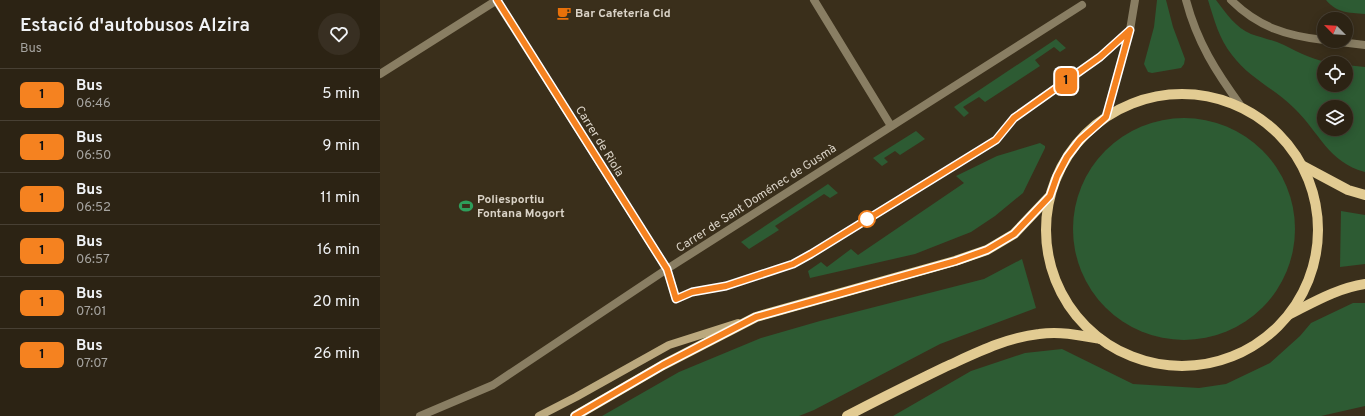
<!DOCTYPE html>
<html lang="en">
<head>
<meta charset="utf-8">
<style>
  :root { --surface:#2c2314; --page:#382f22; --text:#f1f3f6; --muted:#a6a4a0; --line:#484034 }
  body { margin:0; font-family:Overpass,sans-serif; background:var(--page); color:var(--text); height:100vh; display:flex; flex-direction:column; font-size:15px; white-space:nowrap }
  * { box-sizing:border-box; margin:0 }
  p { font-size:13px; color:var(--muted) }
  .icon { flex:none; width:22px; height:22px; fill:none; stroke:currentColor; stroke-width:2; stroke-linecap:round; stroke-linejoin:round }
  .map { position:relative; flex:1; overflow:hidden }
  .details { display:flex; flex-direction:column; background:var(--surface); width:380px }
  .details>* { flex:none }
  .badge { padding:0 8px; border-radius:6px; font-size:14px; line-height:26px }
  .needle { width:26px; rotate:294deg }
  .buttons { position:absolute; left:937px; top:12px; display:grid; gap:8px }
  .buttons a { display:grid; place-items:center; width:36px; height:36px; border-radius:50%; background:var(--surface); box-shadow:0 2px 10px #0003,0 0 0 1px var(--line); font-size:20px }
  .map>.badge { position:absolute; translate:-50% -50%; box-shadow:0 0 0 2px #fff }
  .round { display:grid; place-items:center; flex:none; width:42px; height:42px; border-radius:21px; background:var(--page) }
  .head { display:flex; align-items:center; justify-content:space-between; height:68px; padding:0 20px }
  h1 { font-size:19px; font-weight:600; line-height:30px }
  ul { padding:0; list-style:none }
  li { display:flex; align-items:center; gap:12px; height:52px; padding:0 20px; border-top:1px solid var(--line) }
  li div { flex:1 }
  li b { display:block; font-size:15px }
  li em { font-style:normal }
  li .badge { min-width:44px; font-weight:700; text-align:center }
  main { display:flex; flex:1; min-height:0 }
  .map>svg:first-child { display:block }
  .green { fill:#2d5b33; fill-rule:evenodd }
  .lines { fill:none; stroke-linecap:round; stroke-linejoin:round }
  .street { stroke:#897e63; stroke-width:8 }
  .secondary { stroke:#bba97e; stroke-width:8 }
  .primary { stroke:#e2cb92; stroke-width:10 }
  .line-casing { stroke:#fff; stroke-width:9 }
  .line { stroke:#f58220; stroke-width:6 }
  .stop-dot { fill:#fff; stroke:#f58220; stroke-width:2 }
  .labels { text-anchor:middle; stroke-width:3; stroke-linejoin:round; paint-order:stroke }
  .poi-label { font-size:12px; font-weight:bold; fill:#dad3c7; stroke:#3a2f1b; text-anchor:start }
  .street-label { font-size:12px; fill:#dad3c7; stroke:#3a2f1b }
</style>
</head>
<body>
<main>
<section class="details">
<div class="head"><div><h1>Estació d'autobusos Alzira</h1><p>Bus</p></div><a class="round"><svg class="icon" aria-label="heart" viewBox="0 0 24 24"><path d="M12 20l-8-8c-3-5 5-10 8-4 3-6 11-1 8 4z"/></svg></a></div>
<ul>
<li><span class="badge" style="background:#f58220;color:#111">1</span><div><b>Bus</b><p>06:46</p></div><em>5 min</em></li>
<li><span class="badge" style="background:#f58220;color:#111">1</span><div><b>Bus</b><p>06:50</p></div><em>9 min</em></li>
<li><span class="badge" style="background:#f58220;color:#111">1</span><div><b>Bus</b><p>06:52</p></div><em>11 min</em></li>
<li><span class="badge" style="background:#f58220;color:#111">1</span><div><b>Bus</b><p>06:57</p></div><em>16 min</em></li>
<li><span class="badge" style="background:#f58220;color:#111">1</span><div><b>Bus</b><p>07:01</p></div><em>20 min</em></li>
<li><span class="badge" style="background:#f58220;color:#111">1</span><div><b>Bus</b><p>07:07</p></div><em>26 min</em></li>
</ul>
</section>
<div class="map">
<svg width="985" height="416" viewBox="0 0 985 416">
  <rect width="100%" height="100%" fill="#3a2f1b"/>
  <g class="green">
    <path d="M777 0H786L793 27 805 59 804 64 801 68 772 73 768 72 764 64 774 27Z"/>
    <path d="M828 0H836C846 13 856 28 871 34 882 38 893 40 904 45 920 53 935 61 953 63H944V85H966V65L985 67V172C948 162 940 133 914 108 895 89 869 78 852 55 839 39 834 19 828 0ZM944 107H966V129H944Z"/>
    <path d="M946 0H985V14C968 12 958 14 946 0Z"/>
    <path d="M676 39 686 48 680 52 674 47 655 60 660 66 605 102 599 97 583 107 589 113 584 117 574 107Z"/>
    <circle cx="804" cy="229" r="111"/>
    <path d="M536 131 545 139 520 155 515 151 504 158 508 162 502 166 493 158Z"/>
    <path d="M660 143 665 146V148L643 193 615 216 591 232 535 254 430 278 428 271 441 262 447 267 471 249 478 255 584 183 576 176 617 156Z"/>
    <path d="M448 184 458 193 450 198 444 194 395 226 399 230 369 249 361 242Z"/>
    <path d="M961 211 985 215V264L960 267Z"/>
    <path d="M642 259 656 308 560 344 434 410 419 416H222L299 372 381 338 440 321 604 279Z"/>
    <path d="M973 303H985V406L941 416H513L591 371 645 353 682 349 753 384 819 388 846 384 890 363 920 336 931 323Z"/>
  </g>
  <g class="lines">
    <g class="street">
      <path d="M116 0 287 269 296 299"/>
      <path d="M434 0 511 126"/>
      <path d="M806 0C817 42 836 72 861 106"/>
      <path d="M851 0C878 27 907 36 944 40"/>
      <path d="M952 41 985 45"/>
      <path d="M0 74 117 0"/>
      <path d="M726 117 750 30 755 0"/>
      <path d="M40 416 113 385 287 269 702 5"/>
    </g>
    <path class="secondary" d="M159 416 196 397 289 345 358 323"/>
    <g class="primary">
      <circle cx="802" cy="230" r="136"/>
      <path d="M923 166 968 190 985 195"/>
      <path d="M910 314C934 302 958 288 985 284"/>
      <path d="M195 416 283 365 376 317 575 261 607 250 634 234 670 196"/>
      <path d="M467 416C499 399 532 383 565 367 596 353 625 338 659 334 680 331 699 335 720 339"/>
    </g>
  </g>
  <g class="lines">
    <defs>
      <path id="line" d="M117 0 287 269 296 299 312 292 346 286 413 264 431 254 616 140 634 118 720 57 750 30 726 117 700 140 687 157 677 176 670 196 634 234 607 250 576 261 376 317 283 365 195 416"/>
    </defs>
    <use href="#line" class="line-casing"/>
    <use href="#line" class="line"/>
  </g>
  <defs>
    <symbol id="cafe-bare" viewBox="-9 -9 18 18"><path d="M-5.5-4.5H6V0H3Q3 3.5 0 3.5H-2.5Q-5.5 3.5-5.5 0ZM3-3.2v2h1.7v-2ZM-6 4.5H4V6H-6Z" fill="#e8710a" stroke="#3a2f1b" stroke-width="2.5" paint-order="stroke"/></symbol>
    <symbol id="stadium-bare" viewBox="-9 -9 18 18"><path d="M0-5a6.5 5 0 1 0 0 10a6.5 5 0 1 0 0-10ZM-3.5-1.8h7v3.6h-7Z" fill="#2e9e5b" stroke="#3a2f1b" stroke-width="2.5" paint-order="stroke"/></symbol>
  </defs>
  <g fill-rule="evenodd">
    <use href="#cafe-bare" x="174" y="3" width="20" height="20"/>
    <use href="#stadium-bare" x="76" y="196" width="20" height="20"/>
  </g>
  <circle class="stop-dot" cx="487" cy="219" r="8"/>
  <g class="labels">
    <g class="poi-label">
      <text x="195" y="17">Bar Cafetería Cid</text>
      <text x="97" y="203">Poliesportiu<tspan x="97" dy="14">Fontana Mogort</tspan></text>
    </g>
    <g class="street-label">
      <text transform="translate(220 141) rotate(58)" y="4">Carrer de Riola</text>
      <text transform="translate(376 198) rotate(-33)" y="4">Carrer de Sant Doménec de Gusmà</text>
    </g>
  </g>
</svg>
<div class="buttons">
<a><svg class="needle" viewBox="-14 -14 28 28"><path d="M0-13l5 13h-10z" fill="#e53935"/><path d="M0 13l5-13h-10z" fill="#a6a4a0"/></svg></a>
<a><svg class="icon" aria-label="locate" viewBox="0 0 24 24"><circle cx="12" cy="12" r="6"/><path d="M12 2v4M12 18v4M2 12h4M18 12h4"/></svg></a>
<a><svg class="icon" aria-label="layers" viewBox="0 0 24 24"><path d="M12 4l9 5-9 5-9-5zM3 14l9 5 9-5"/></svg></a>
</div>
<b class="badge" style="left:686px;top:81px;background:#f58220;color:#111">1</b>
</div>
</main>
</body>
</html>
